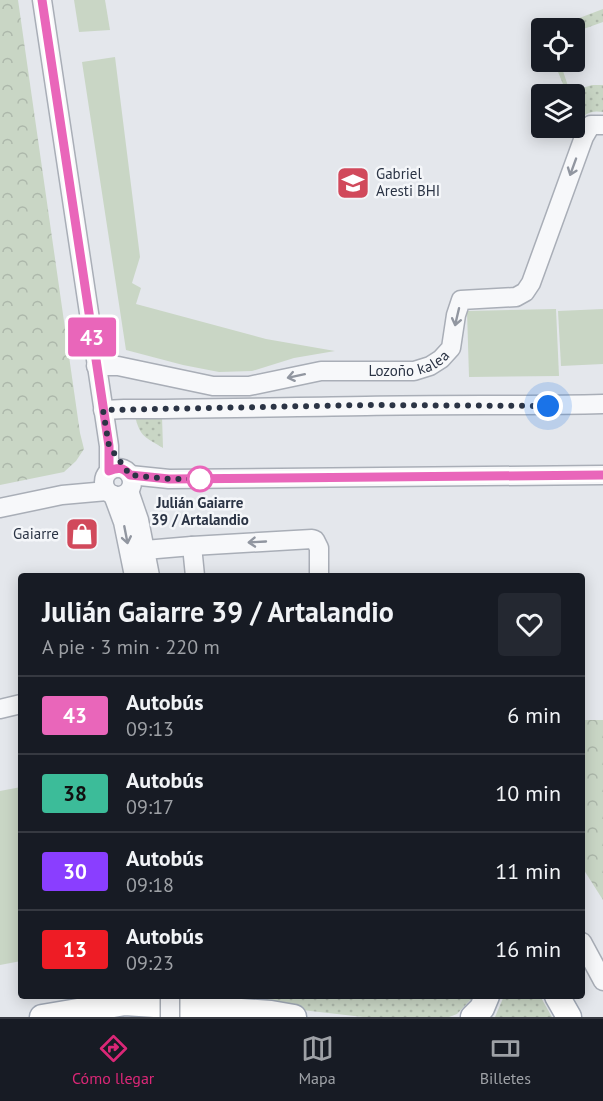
<!DOCTYPE html>
<html lang="es">
<head>
<meta charset="utf-8">
<style>
  :root { --surface:#171b24; --page:#242831; --text:#f1f3f6; --muted:#9ea1a6; --line:#363941; --accent:#db2777 }
  body { margin:0; font-family:"PT Sans",sans-serif; background:var(--page); color:var(--text); height:100vh; display:flex; flex-direction:column; font-size:22px; white-space:nowrap }
  * { box-sizing:border-box; margin:0 }
  p { font-size:20px; color:var(--muted) }
  .icon { flex:none; width:33px; height:33px; fill:none; stroke:currentColor; stroke-width:2; stroke-linecap:round; stroke-linejoin:round }
  .map { position:relative; flex:1; overflow:hidden }
  .side { position:absolute; left:18px; top:573px; width:567px; height:426px; display:flex; flex-direction:column; background:var(--surface); border-radius:6px; box-shadow:0 3px 15px #0003 }
  .side>* { flex:none }
  .badge { padding:0 12px; border-radius:4px; font-size:21px; line-height:39px }
  .fabs { position:absolute; left:531px; top:18px; display:grid; gap:12px }
  .fabs a { display:grid; place-items:center; width:54px; height:54px; border-radius:6px; background:var(--surface); box-shadow:0 3px 15px #0003; font-size:30px }
  .you { position:absolute; width:30px; height:30px; margin:-15px; border:4px solid #fff; border-radius:50%; background:#1a73e8; box-shadow:0 0 0 9px #1a73e833 }
  .map>.badge { position:absolute; translate:-50% -50%; box-shadow:0 0 0 3px #fff }
  .round { display:grid; place-items:center; flex:none; width:63px; height:63px; border-radius:6px; background:var(--page) }
  .headline { display:flex; align-items:center; justify-content:space-between; height:102px; padding:0 24px }
  h1 { font-size:28px; font-weight:700; line-height:45px }
  ul { padding:0; list-style:none }
  li { display:flex; align-items:center; gap:18px; height:78px; padding:0 24px; border-top:2px solid var(--line) }
  li div { flex:1 }
  li b { display:block; font-size:22px }
  li em { font-style:normal }
  li .badge { min-width:66px; font-weight:700; text-align:center }
  .menu { display:flex; justify-content:space-around; align-items:center; height:84px; border-top:2px solid var(--line); background:var(--surface); font-size:16px; color:var(--muted) }
  .menu a { display:grid; justify-items:center; gap:3px }
  .menu .on { color:var(--accent) }
  .map>svg:first-child { display:block }
  .grass { fill:url(#grass-dots) }
  .forest { fill:url(#forest-crowns) }
  .garden { fill:#c9d6c5 }
  .lines { fill:none; stroke-linecap:round; stroke-linejoin:round }
  .minor-casing { stroke:#a9aeb7; stroke-width:21 }
  .major-casing { stroke:#a3abb8; stroke-width:27 }
  .minor { stroke:#f7f8fa; stroke-width:18 }
  .major { stroke:#fff; stroke-width:24 }
  .minor-bridge-casing { stroke:#a9aeb7; stroke-width:21; stroke-linecap:butt }
  .minor-bridge { stroke:#f7f8fa; stroke-width:18 }
  .oneway { stroke:#9196a0 }
  .line-casing { stroke:#fff; stroke-width:14 }
  .line { stroke:#e966ba; stroke-width:9 }
  .walk { stroke:#2b3445; stroke-width:6; stroke-dasharray:0 10.8 }
  .stop-dot { fill:#fff; stroke:#e966ba; stroke-width:3 }
  .labels { text-anchor:middle; stroke-width:5; stroke-linejoin:round; paint-order:stroke }
  .poi-label { font-size:15px; fill:#2b3445; stroke:#f4f6f9; text-anchor:start }
  .street-label { font-size:15px; fill:#2b3445; stroke:#f4f6f9 }
  .stop-label { font-size:15px; font-weight:bold; fill:#2b3445; stroke:#f4f6f9 }
</style>
</head>
<body>
<div class="map">
<svg width="603" height="1017" viewBox="0 0 603 1017">
  <defs>
    <pattern id="grass-dots" width="8" height="8" patternUnits="userSpaceOnUse" patternTransform="scale(1.5)"><rect width="8" height="8" fill="#c9d6c5"/><path d="M2 2h.1M6 6h.1" fill="none" stroke="#adb8ab" stroke-width="1.8" stroke-linecap="round"/></pattern>
    <pattern id="forest-crowns" width="20" height="18" patternUnits="userSpaceOnUse" patternTransform="scale(1.5)"><rect width="20" height="18" fill="#c9d6c5"/><path d="M2 6a3 3 0 1 1 6 0M12 15a3 3 0 1 1 6 0" fill="none" stroke="#adb8ab"/></pattern>
  </defs>
  <rect width="100%" height="100%" fill="#e4e7ec"/>
  <g class="grass">
    <path d="M603 9V22L575 32 574 28H553Z"/>
    <path d="M554 62H560L570 92 592 85H603V112C591 110 586 113 578 122L575 112 574 94H567Z"/>
    <path d="M135 416H162L163 448C145 437 140 437 135 416Z"/>
    <path d="M198 996H474L457 1014 449 1017H363L198 998Z"/>
    <path d="M504 996H540L552 1017H495Z"/>
  </g>
  <g class="forest">
    <path d="M0 0H18L80 433 84 449 76 461 64 472 0 485Z"/>
    <path d="M582 720H603V900L582 867Z"/>
  </g>
  <g class="garden">
    <path d="M74 0H105L110 30 79 32Z"/>
    <path d="M115 57 140 257 132 283 141 288 136 304 266 339 335 351 294 358 252 371 219 372 183 365 126 350 82 62Z"/>
    <path d="M556 309 559 376 469 377 467 311Z"/>
    <path d="M603 309V364L561 366 558 311Z"/>
    <path d="M21 787V961L0 965V791Z"/>
  </g>
  <g class="lines">
    <defs>
      <g id="minor">
        <path d="M42 0 109 446V471"/>
        <path id="s1" d="M96 366H118L213 386H249L321 371H414L430 366 441 359 451 348 456 315 461 300 516 297 525 292 531 283 584 137 591 125H603"/>
        <path d="M103 410 124 409C204 409 285 407 366 406 445 404 524 406 603 404"/>
        <circle cx="118" cy="482" r="14"/>
        <path d="M130 475 169 479 603 475"/>
        <path d="M129 491 139 520 150 576"/>
        <path d="M113 495 123 522 134 576"/>
        <path d="M0 508 62 495 107 491"/>
        <path d="M192 546 195 576"/>
        <path d="M145 550 192 546 312 539 315 540 319 548V576"/>
        <path d="M0 709 21 704"/>
        <path d="M582 942 603 981"/>
      </g>
      <g id="major">
        <path d="M557 996 569 1017"/>
        <path d="M42 1017 125 1003 271 1013 294 1017"/>
        <path d="M473 1017 482 1008 487 996"/>
      </g>
    </defs>
    <use href="#minor" class="minor-casing"/>
    <use href="#major" class="major-casing"/>
    <use href="#minor" class="minor"/>
    <use href="#major" class="major"/>
    <defs>
      <path id="minor-bridge" d="M170 1017V996"/>
    </defs>
    <use href="#minor-bridge" class="minor-bridge-casing"/>
    <use href="#minor-bridge" class="minor-bridge"/>
  </g>
  <defs><path id="oneway-shaft" d="M-6 0H5M1.5-3L5.5 0L1.5 3" fill="none" stroke-width="1.6" stroke-linecap="round" stroke-linejoin="round" transform="scale(1.5)"/></defs>
  <g class="oneway">
    <use href="#oneway-shaft" transform="translate(573 167) rotate(110)"/>
    <use href="#oneway-shaft" transform="translate(457 317) rotate(103)"/>
    <use href="#oneway-shaft" transform="translate(296 376) rotate(168)"/>
    <use href="#oneway-shaft" transform="translate(126 535) rotate(79)"/>
    <use href="#oneway-shaft" transform="translate(257 542) rotate(177)"/>
  </g>
  <g class="lines">
    <defs>
      <path id="line" d="M42 0 109 446V471C118 467 123 467 130 475L169 479 603 475"/>
    </defs>
    <use href="#line" class="line-casing"/>
    <use href="#line" class="line"/>
    <path class="walk" d="M200 479H169L130 475 109 446 103 410 367 405 548 406"/>
  </g>
  <defs>
    <symbol id="school-square" viewBox="-11 -11 22 22"><rect x="-9" y="-9" width="18" height="18" rx="4" fill="#d1495b" stroke="#f4f6f9"/><path d="M0-5L7-2L0 1L-7-2ZM-4 1L0 2.5L4 1V4Q0 6-4 4Z" fill="#fff"/></symbol>
    <symbol id="shop-square" viewBox="-11 -11 22 22"><rect x="-9" y="-9" width="18" height="18" rx="4" fill="#d1495b" stroke="#f4f6f9"/><path d="M-5-2.5h2.3a2.7 3.5 0 0 1 5.4 0H5L5.5 6h-11ZM-1.5-2.5h3a1.5 2.3 0 0 0-3 0Z" fill="#fff"/></symbol>
  </defs>
  <g fill-rule="evenodd">
    <use href="#school-square" x="334" y="164" width="38" height="38"/>
    <use href="#shop-square" x="63" y="515" width="38" height="38"/>
  </g>
  <circle class="stop-dot" cx="200" cy="479" r="12"/>
  <g class="labels">
    <g class="poi-label">
      <text x="376" y="179">Gabriel<tspan x="376" dy="17">Aresti BHI</tspan></text>
      <text x="59" y="539" text-anchor="end">Gaiarre</text>
    </g>
    <g class="street-label">
      <text dy="5" stroke="none"><textPath href="#s1" startOffset="318">Lozoño kalea</textPath></text>
    </g>
    <g class="stop-label">
      <text x="200" y="508">Julián Gaiarre<tspan x="200" dy="17">39 / Artalandio</tspan></text>
    </g>
  </g>
</svg>
<div class="fabs">
<a><svg class="icon" aria-label="locate" viewBox="0 0 24 24"><circle cx="12" cy="12" r="6"/><path d="M12 2v4M12 18v4M2 12h4M18 12h4"/></svg></a>
<a><svg class="icon" aria-label="layers" viewBox="0 0 24 24"><path d="M12 4l9 5-9 5-9-5zM3 14l9 5 9-5"/></svg></a>
</div>
<div class="you" style="left:548px;top:406px"></div>
<b class="badge" style="left:92px;top:337px;background:#e966ba;color:#fff">43</b>
<section class="side">
<div class="headline"><div><h1>Julián Gaiarre 39 / Artalandio</h1><p>A pie · 3 min · 220 m</p></div><a class="round"><svg class="icon" aria-label="heart" viewBox="0 0 24 24"><path d="M12 20l-8-8c-3-5 5-10 8-4 3-6 11-1 8 4z"/></svg></a></div>
<ul>
<li><span class="badge" style="background:#e966ba;color:#fff">43</span><div><b>Autobús</b><p>09:13</p></div><em>6 min</em></li>
<li><span class="badge" style="background:#3cbc99;color:#111">38</span><div><b>Autobús</b><p>09:17</p></div><em>10 min</em></li>
<li><span class="badge" style="background:#8a3eff;color:#fff">30</span><div><b>Autobús</b><p>09:18</p></div><em>11 min</em></li>
<li><span class="badge" style="background:#ee1c25;color:#fff">13</span><div><b>Autobús</b><p>09:23</p></div><em>16 min</em></li>
</ul>
</section>
</div>
<nav class="menu">
<a class="on"><svg class="icon" aria-label="directions" viewBox="0 0 24 24"><path d="M12 3l9 9-9 9-9-9zM9 14v-3h6M13 9l2 2-2 2"/></svg>Cómo llegar</a>
<a><svg class="icon" aria-label="map" viewBox="0 0 24 24"><path d="M3 6l6-2 6 2 6-2v14l-6 2-6-2-6 2zM9 4v14M15 6v14"/></svg>Mapa</a>
<a><svg class="icon" aria-label="tickets" viewBox="0 0 24 24"><path d="M3 7h18v10H3zM15 7v10"/></svg>Billetes</a>
</nav>
</body>
</html>
